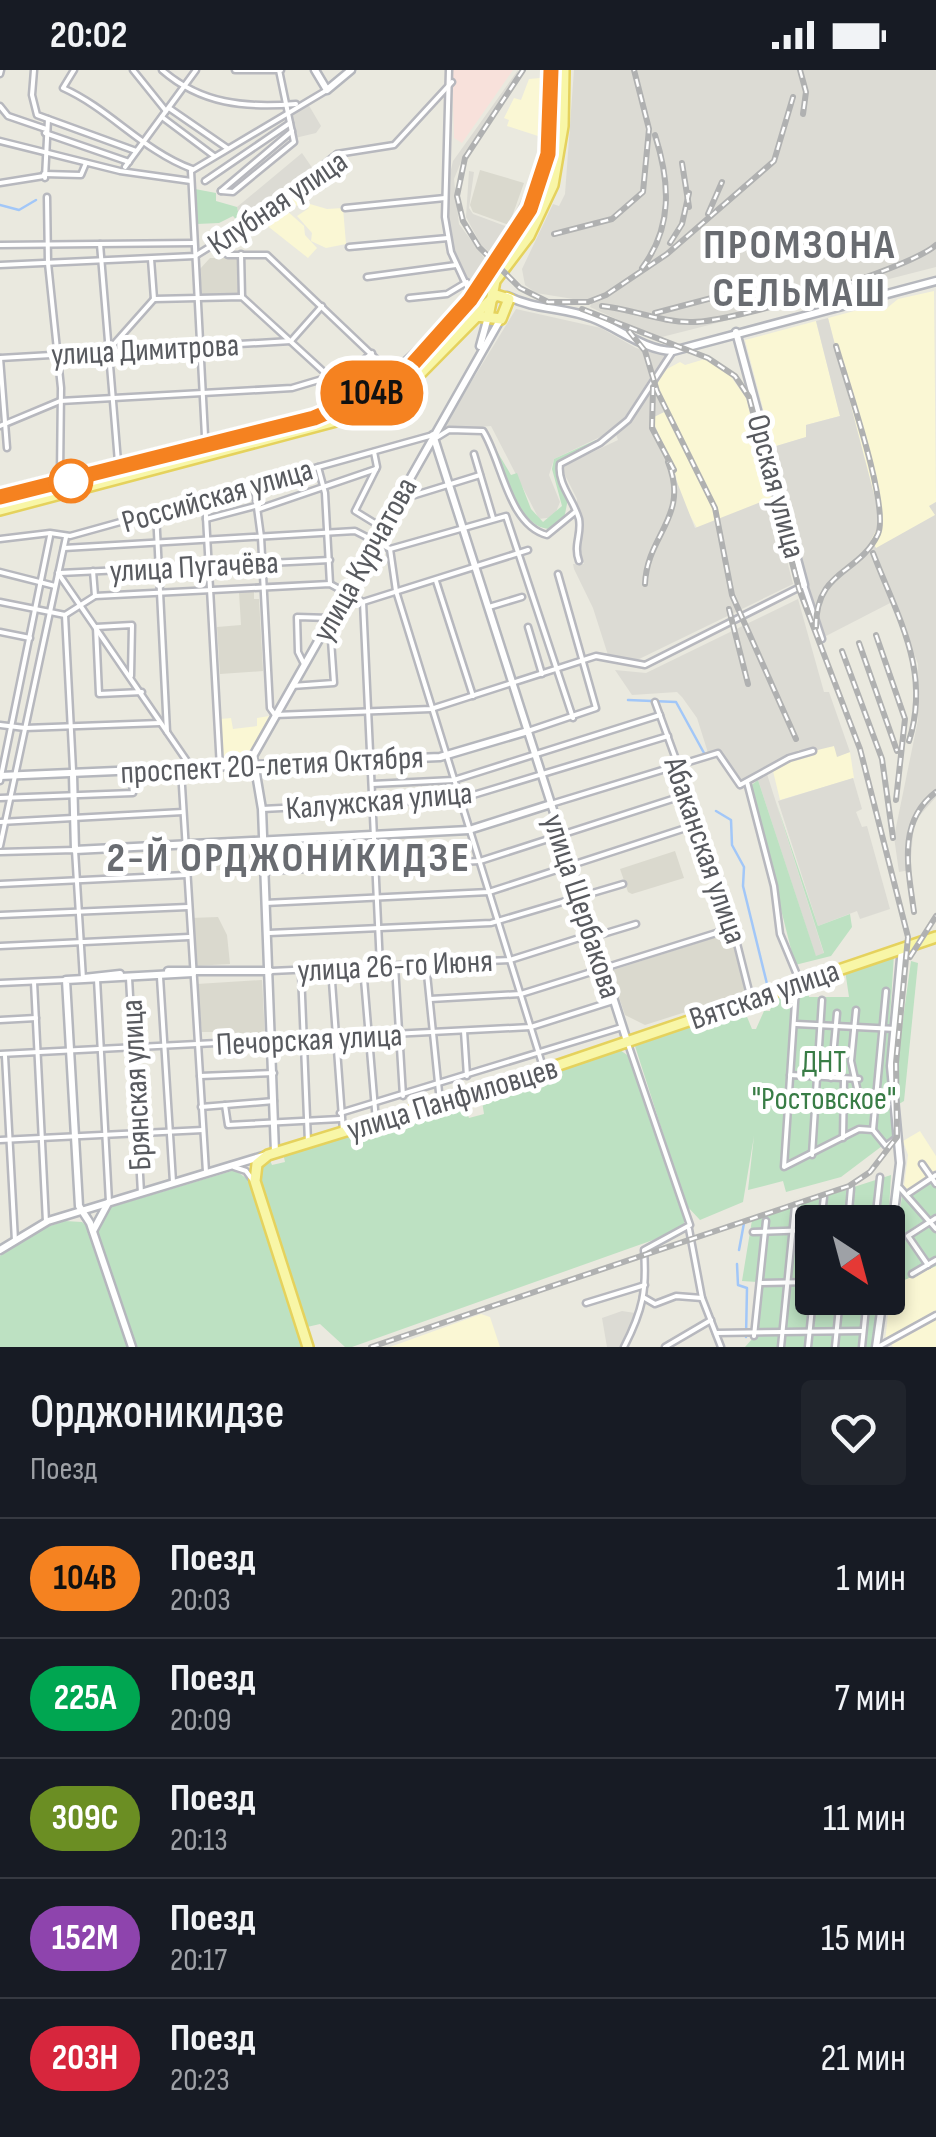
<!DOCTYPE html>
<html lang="ru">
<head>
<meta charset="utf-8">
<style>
  :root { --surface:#171b24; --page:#20242c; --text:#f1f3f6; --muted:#9ea1a6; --line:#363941 }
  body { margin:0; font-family:"Sofia Sans Condensed",sans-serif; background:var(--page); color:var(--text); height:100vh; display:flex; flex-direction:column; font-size:38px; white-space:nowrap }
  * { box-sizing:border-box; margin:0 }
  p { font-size:32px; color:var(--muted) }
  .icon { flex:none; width:55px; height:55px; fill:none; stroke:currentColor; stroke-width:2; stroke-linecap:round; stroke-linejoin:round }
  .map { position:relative; height:1277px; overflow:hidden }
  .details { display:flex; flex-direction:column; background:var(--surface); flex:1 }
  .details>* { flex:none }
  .badge { padding:0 20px; border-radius:32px; font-size:35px; line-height:65px }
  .needle { width:65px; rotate:144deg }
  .buttons { position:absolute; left:795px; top:1135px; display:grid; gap:20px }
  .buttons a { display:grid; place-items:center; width:110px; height:110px; border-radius:10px; background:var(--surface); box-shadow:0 5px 15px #0003; font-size:50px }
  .map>.badge { position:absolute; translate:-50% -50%; box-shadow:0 0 0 5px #fff }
  .round { display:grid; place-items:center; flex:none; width:105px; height:105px; border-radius:10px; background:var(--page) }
  .head { display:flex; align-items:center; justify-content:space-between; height:170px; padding:0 30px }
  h1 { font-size:48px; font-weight:600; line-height:75px }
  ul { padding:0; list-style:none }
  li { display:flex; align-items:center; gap:30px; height:120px; padding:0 30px; border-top:2px solid var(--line) }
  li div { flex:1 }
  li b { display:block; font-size:38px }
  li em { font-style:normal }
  li .badge { min-width:110px; font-weight:700; text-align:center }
  .status { display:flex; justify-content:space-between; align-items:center; height:70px; padding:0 50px; background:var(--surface); direction:ltr }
  .status svg { height:28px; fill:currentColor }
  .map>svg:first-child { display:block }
  .commercial { fill:#faf7d4 }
  .industrial { fill:#dcdbd4 }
  .education { fill:#dad9ce }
  .medical { fill:#f8e1db }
  .green { fill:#bde1c2 }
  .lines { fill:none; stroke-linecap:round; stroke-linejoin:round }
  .stream { stroke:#a2c7f8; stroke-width:2.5 }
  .street-casing { stroke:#b7b8be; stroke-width:9 }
  .secondary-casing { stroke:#b5b7bd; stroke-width:11 }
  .primary-casing { stroke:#e5d25d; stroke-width:14 }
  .street { stroke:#fff; stroke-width:4 }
  .secondary { stroke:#fff; stroke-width:6 }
  .primary { stroke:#f8f6a7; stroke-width:9 }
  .rail-casing { stroke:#b0b1b1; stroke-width:6 }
  .rail { stroke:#fff; stroke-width:2.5; stroke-dasharray:8; stroke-linecap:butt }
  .line-casing { stroke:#fff; stroke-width:22 }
  .line { stroke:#f58220; stroke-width:15 }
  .stop-dot { fill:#fff; stroke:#f58220; stroke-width:5 }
  .labels { text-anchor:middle; stroke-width:10; stroke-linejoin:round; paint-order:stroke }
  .street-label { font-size:32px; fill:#585a5f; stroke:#fff }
  .park-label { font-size:32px; fill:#397d46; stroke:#fff }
  .district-label { font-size:42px; font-weight:bold; letter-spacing:2.5px; fill:#696c71; stroke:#fff }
</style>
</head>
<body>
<div class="status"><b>20:02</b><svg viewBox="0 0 49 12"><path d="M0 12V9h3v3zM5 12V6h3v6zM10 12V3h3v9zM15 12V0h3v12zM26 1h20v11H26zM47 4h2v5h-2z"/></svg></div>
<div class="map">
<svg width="936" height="1277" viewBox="0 0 936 1277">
  <rect width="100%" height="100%" fill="#eae9df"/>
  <g class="commercial">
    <path d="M540 8 538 66 507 56 509 50 504 48 514 28 521 30 529 9Z"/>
    <path d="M290 124 293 129 327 139 343 138 346 174 326 178 311 171 312 163 297 146 309 138 289 134 286 140 304 156 305 165 317 178 308 188 265 154Z"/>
    <path d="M934 221 936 432 930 436 936 445 876 479 871 469 878 439 828 248 884 233 887 238 898 229Z"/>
    <path d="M816 251 840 346 806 355 807 367 773 377 745 270Z"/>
    <path d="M705 289 729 304 746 328 771 428 698 460 680 427 674 396 651 348 664 342 653 317 667 299 680 292 685 295Z"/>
    <path d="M269 646 243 695H224L220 649 231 648 233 659 257 656V648Z"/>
    <path d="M834 676 838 686 850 682 854 708 780 730 772 697 799 680Z"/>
    <path d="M920 1061 936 1086V1104L910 1121 904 1116 908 1085 903 1071Z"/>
    <path d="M936 1196V1241L885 1272 891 1216Z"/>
    <path d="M481 1244 490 1247 500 1277H390Z"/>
    <path d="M936 1245V1277H893L891 1274Z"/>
  </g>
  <g class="industrial">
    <path d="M518 0 516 12 465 82 454 109 459 154 491 197 474 219 460 197 448 159 449 108 453 91Z"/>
    <path d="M574 0H936V197L658 268 590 237 592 232 536 223 525 215 522 199 553 134 559 136 565 124Z"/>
    <path d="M308 34 321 56 316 63 295 68 289 44Z"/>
    <path d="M302 83 313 99 241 155 237 137Z"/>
    <path d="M469 101 474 102 469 138 473 144 508 157 527 117 531 119 497 189 481 175 466 147Z"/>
    <path d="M516 239 601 258 636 278 665 285 617 359 554 389 549 405 560 432 554 447 539 449 491 356 435 361 443 358Z"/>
    <path d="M828 248 878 440 879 455 871 470 876 478 935 445 929 436 936 432V727L914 752 910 800 899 802 894 767 918 650V594L894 531 826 566 823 562 809 524 773 377 806 367V355L840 346 816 251Z"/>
    <path d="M653 317 664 342 652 348 695 458 771 428 793 514 633 592 608 585 593 538 574 499 573 494H584L575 476 577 429 561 397 618 370 616 364 630 354Z"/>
    <path d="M798 529 824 622H829L850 682 837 687 834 676 801 684 799 680 740 716 721 682 709 686 697 648 682 627 677 622 632 625 615 600 646 603Z"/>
    <path d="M767 704 824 884 816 887 758 710Z"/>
    <path d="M853 708 862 739 856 742 862 757 867 756 890 839 860 849 857 841 818 856 778 731Z"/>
    <path d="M622 1241 635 1243V1251L623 1277H607L602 1248Z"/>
  </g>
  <g class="education">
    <path d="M480 100 524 113 509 155 473 142 470 135Z"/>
    <path d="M210 188H237L238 224 202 226 200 199Z"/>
    <path d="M254 521V529H259L263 601 220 604 217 557 241 555 239 522Z"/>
    <path d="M256 780V798L188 802 186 783Z"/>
    <path d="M675 781 684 808 632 824 628 822 620 799Z"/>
    <path d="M218 847 227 865 230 894 193 896 190 848Z"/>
    <path d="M729 863 748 922 645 955 625 945 610 901Z"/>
    <path d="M262 910 265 967 215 969 214 962H202L197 914Z"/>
  </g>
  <path class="medical" d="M452 0H513L462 73 454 68Z"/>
  <g class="green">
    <path d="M195 119 216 123V131L237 137 241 155 233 146 219 153 197 154Z"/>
    <path d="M596 370 600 372 558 393 568 429 564 449 548 459C517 455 506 403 495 378L511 405 517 403 531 439 543 452 562 436 552 399 554 389Z"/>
    <path d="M758 710 816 886 824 883 776 732 818 856 850 844 852 857 831 886 795 895 750 716Z"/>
    <path d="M894 884 887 996 894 1067 841 1107 786 1122 783 1111 748 1120 754 1066 743 1132 700 1150 686 1135 635 976 743 937 752 959H756L764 941H770L772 926 808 913 809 927H849L845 900Z"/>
    <path d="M911 891 918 893 904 1031 899 1034 897 993Z"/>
    <path d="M620 980 630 987 684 1146V1159L352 1277H345L320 1254 307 1257 257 1106 269 1088 272 1095 285 1092 283 1083 462 1031 469 1048 484 1044 481 1025Z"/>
    <path d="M235 1100 250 1111 304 1277H135L96 1161 108 1138Z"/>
    <path d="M891 1105 888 1158V1152H812V1228H879L873 1277H745L752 1269 757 1212 742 1211 752 1150Z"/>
    <path d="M936 1106V1196L891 1216 903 1117 910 1123Z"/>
    <path d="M65 1151 82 1152 91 1160 129 1277H0V1186L44 1158Z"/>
  </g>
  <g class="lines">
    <g class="stream">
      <path d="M0 135 19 140 36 130"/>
      <path d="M628 630 676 632 704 683"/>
      <path d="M716 741 731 750 732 775 744 797 743 816 768 918"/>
      <path d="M739 1180 744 1153"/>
      <path d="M737 1194 738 1215 747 1218 746 1267"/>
    </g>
    <defs>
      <g id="street">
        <path d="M34 0 32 25 37 45 136 81"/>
        <path d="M74 0 63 18C110 39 143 81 192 99"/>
        <path d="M133 0 166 41"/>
        <path d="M162 0C201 34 245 38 296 34"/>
        <path d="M235 0H281"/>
        <path d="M0 4 1 0"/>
        <path d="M0 36 8 46 46 59"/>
        <path d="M169 38 227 78"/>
        <path d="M162 47 214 86"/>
        <path d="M45 63 129 92"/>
        <path d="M0 71 120 101 191 111"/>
        <path d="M125 97 196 0"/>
        <path d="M44 104 81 105 86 93"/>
        <path d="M45 108 48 49"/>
        <path d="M205 111 290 53"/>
        <path d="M0 113 44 106"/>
        <path d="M221 121 233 122 294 72 279 0"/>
        <path d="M221 121 292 61"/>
        <path d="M47 127 48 193 61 318 60 406"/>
        <path d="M345 138 445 128"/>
        <path d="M100 174 118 392"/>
        <path d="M0 175 194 173"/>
        <path d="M213 175 228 185H267L392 304"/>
        <path d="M349 177 448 168"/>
        <path d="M241 184 242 227"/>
        <path d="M151 189 154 229"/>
        <path d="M0 195 195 186 264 143 337 84 394 75 452 12"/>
        <path d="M367 207 456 195"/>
        <path d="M409 228 447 224 467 212"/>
        <path d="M154 229 242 227 336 313 348 331"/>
        <path d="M107 282 154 229"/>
        <path d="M0 288 291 271 322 236"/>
        <path d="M0 288 7 378"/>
        <path d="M337 312 372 283"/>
        <path d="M0 356 60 331 292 318 329 307"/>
        <path d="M205 366 191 101 327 20"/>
        <path d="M436 368 449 360 483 361C502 391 508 455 547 465L575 442"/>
        <path d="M374 382 377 397 355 441 381 457"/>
        <path d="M474 384 493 448"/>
        <path d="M318 397 325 423 330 514"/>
        <path d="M254 415 261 467 270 638 275 645 431 639 596 586 645 595 804 515 822 569"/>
        <path d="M0 421 321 340C386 318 426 274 470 223L451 182 445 147 449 0"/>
        <path d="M205 429 220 698"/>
        <path d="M399 430 480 405"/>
        <path d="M259 439 376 399"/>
        <path d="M156 442 167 662"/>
        <path d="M206 449 259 435"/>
        <path d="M0 469 50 463 70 466 433 365"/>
        <path d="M64 478 355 461 390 479 506 446 573 648"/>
        <path d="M390 479 396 521 543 997"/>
        <path d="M579 491C573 475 582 464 579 449 574 430 557 414 560 394L600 373 628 350 673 281"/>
        <path d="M93 501 95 526"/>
        <path d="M0 502 55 516"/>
        <path d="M58 503 191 697"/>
        <path d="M60 503 330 490"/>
        <path d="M436 511 473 626"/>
        <path d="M0 532 65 545 95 526 330 514 363 532 528 480"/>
        <path d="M363 532 380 896"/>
        <path d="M489 537 522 527"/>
        <path d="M65 545 73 700"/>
        <path d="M528 557 542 604"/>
        <path d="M0 562 30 568"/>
        <path d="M304 594 298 582 297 547 330 548"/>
        <path d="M131 606 132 555 96 557 99 624 142 622"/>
        <path d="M292 616 334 613 330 556"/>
        <path d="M655 632 723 818 751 929"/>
        <path d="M0 655 25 658 160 653"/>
        <path d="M528 661 596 638 558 504"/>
        <path d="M181 700 206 1102"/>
        <path d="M0 711 50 466"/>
        <path d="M747 712 774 816 780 864 800 912"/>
        <path d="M372 714 454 710 660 645"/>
        <path d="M0 728 133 723 131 702"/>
        <path d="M551 734 718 683 740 715 789 688 813 681"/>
        <path d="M262 739 460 729 668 666"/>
        <path d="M0 752 183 742"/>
        <path d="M0 776 66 467"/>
        <path d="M0 782 75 780 83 909"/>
        <path d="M264 801 480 791 688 724"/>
        <path d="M0 814 186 805"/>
        <path d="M265 833 489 822 698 754"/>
        <path d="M0 845 188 837"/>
        <path d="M269 863 491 853 623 814"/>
        <path d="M593 867 636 854"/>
        <path d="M0 876 189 867"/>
        <path d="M426 894 440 1032"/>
        <path d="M395 896 403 1026"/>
        <path d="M363 897 376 1051"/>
        <path d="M331 898 343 1061"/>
        <path d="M271 901 510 890 592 864"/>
        <path d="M301 902 308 1072"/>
        <path d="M160 907 173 1112"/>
        <path d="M129 908 141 1123"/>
        <path d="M97 909 109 1132"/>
        <path d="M34 912 46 1152"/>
        <path d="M0 913 66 910"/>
        <path d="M796 918 784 1097 859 1059 873 1060 886 1076 895 1069"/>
        <path d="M430 929 521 924 729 859"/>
        <path d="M856 940 851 991 859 1027"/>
        <path d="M0 950 36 948"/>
        <path d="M796 954 896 959"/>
        <path d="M464 961 467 1006"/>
        <path d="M0 984 531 957 613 931"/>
        <path d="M5 986 15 1171"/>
        <path d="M790 1005 859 1009"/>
        <path d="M200 1006 274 1003"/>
        <path d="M831 1008 837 943"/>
        <path d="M225 1035 228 1055 340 1049"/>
        <path d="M201 1037 274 1031"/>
        <path d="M340 1043 622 957"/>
        <path d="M873 1060 886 921"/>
        <path d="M843 1068 844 1009"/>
        <path d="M0 1070 203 1060"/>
        <path d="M812 1085 822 930"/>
        <path d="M922 1094 936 1114"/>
        <path d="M234 1097 246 1101 254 1112"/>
        <path d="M900 1118 936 1159"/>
        <path d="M909 1123 936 1105"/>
        <path d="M821 1152 824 1127"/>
        <path d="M848 1152 851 1118"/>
        <path d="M875 1152 880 1107"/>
        <path d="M689 1159 702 1228 721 1277"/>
        <path d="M753 1162 812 1160"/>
        <path d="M928 1195 908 1166 936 1148"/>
        <path d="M912 1204 936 1190"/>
        <path d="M762 1213 812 1212"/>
        <path d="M643 1227 655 1234 676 1226 702 1228"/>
        <path d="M586 1233 645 1215"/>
        <path d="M716 1263 863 1261"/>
        <path d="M754 1266 766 1151"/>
        <path d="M624 1277C643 1240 647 1220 644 1180L690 1155 627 971"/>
        <path d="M665 1277 711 1250"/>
        <path d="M781 1277 795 1136"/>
        <path d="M808 1277 813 1228"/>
        <path d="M835 1277 840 1228"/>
        <path d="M862 1277 867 1228"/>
        <path d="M878 1277 936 1245"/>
      </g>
      <g id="secondary">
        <path d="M315 0 327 20 351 0"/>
        <path d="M507 226C535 240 564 237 592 248 619 258 643 280 673 281L936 211"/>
        <path d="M736 262 804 515"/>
        <path d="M480 276 488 247"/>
        <path d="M433 365 627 971"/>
        <path d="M73 705 75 780 469 760 551 734"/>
        <path d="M0 706 440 687 528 661"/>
        <path d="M168 901H270"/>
        <path d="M84 908 120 904"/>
        <path d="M275 1082 262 739 253 686 500 250"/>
        <path d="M93 1161 108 1133"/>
        <path d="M0 1180 48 1151 266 1085"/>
        <path d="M888 1191 900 1093 891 996 902 878"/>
        <path d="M132 1277 90 1153 79 1136 66 910 193 903"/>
        <path d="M876 1277 883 1228"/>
      </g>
      <g id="primary">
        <path d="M488 247 495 211 529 166 553 115 563 56 564 0"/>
        <path d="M0 440 355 346 410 314 477 246 501 249 509 229 496 225 470 249"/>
        <path d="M308 1277 255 1111 257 1094 268 1085 544 1000 936 867"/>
      </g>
    </defs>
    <use href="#street" class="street-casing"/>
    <use href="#secondary" class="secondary-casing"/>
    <use href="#primary" class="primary-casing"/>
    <use href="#street" class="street"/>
    <use href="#secondary" class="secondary"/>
    <use href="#primary" class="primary"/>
    <defs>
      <g id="rail">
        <path d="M523 0 465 88 457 126 463 151 479 177 520 218 548 232H588L606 225 667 184 774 91 793 27"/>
        <path d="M800 0 806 22 803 44"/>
        <path d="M682 93 689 137"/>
        <path d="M708 144 722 112"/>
        <path d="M554 164 612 149 643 122 649 59 634 0"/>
        <path d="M670 173 682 154 689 123"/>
        <path d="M642 198C673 157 670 112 655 65"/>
        <path d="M602 236C632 239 663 253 693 252 733 252 908 200 936 175"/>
        <path d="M655 243 742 220"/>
        <path d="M629 261 645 281 657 321 715 438 732 525 796 669"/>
        <path d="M653 317 652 358 674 400"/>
        <path d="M0 427 314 348 368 325 411 296 468 232 530 139 548 83 551 0"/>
        <path d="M873 483C898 548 931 601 909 671"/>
        <path d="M645 514C647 464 690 447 668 392"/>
        <path d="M729 539 748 614"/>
        <path d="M816 557C816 499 859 505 878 464 890 437 846 311 836 276"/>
        <path d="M876 565 905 649 896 730"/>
        <path d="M859 573 897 681"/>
        <path d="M842 581 882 689 893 768"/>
        <path d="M914 842C908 798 897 752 936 722"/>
        <path d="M910 887 936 846"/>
        <path d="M371 1277 849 1116 870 1102 897 1067 896 993 908 867 860 679 799 519 749 327 735 306 708 288 582 239"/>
      </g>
    </defs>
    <use href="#rail" class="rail-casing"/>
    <use href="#rail" class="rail"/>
  </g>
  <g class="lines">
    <defs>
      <path id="line" d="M0 427 314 348 368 325 411 296 470 230 530 139 548 84 551 0"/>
    </defs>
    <use href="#line" class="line-casing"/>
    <use href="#line" class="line"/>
  </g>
  <circle class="stop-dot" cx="71" cy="411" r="20"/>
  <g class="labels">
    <g class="street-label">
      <text transform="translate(277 132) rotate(-34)" y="11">Клубная улица</text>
      <text transform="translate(145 279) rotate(-3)" y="11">улица Димитрова</text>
      <text transform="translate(777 416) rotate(75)" y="11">Орская улица</text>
      <text transform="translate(217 425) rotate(-16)" y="11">Российская улица</text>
      <text transform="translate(364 489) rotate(-61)" y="11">улица Курчатова</text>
      <text transform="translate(194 496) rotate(-3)" y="11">улица Пугачёва</text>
      <text transform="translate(272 694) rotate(-3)" y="11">проспект 20-летия Октября</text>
      <text transform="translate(379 730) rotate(-5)" y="11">Калужская улица</text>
      <text transform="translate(706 780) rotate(71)" y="11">Абаканская улица</text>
      <text transform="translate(583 836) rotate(72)" y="11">улица Щербакова</text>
      <text transform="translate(395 895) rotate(-3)" y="11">улица 26-го Июня</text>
      <text transform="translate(764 924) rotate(-19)" y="11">Вятская улица</text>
      <text transform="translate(309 969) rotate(-3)" y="11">Печорская улица</text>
      <text transform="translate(135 1015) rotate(-93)" y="11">Брянская улица</text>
      <text transform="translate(452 1028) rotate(-17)" y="11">улица Панфиловцев</text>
    </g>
    <g class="park-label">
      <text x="824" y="1002">ДНТ<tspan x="824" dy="37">"Ростовское"</tspan></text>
    </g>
    <g class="district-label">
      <text x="800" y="188">ПРОМЗОНА<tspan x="800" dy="48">СЕЛЬМАШ</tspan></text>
      <text x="289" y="801">2-Й ОРДЖОНИКИДЗЕ</text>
    </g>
  </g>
</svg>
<div class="buttons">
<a><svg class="needle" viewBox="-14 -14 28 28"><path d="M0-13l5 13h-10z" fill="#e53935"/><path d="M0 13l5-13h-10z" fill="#9ea1a6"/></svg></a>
</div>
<b class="badge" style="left:372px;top:323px;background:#f58220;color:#111">104В</b>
</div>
<section class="details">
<div class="head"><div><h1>Орджоникидзе</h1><p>Поезд</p></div><a class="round"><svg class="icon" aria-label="heart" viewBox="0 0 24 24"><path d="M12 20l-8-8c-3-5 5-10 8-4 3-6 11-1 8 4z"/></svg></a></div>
<ul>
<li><span class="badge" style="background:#f58220;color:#111">104В</span><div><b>Поезд</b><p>20:03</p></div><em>1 мин</em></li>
<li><span class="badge" style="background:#00a651;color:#fff">225А</span><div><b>Поезд</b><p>20:09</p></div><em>7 мин</em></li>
<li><span class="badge" style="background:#6b8e23;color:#fff">309С</span><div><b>Поезд</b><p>20:13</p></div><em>11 мин</em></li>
<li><span class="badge" style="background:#8e44ad;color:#fff">152М</span><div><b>Поезд</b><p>20:17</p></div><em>15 мин</em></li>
<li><span class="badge" style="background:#d7263d;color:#fff">203Н</span><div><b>Поезд</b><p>20:23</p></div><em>21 мин</em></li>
</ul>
</section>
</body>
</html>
